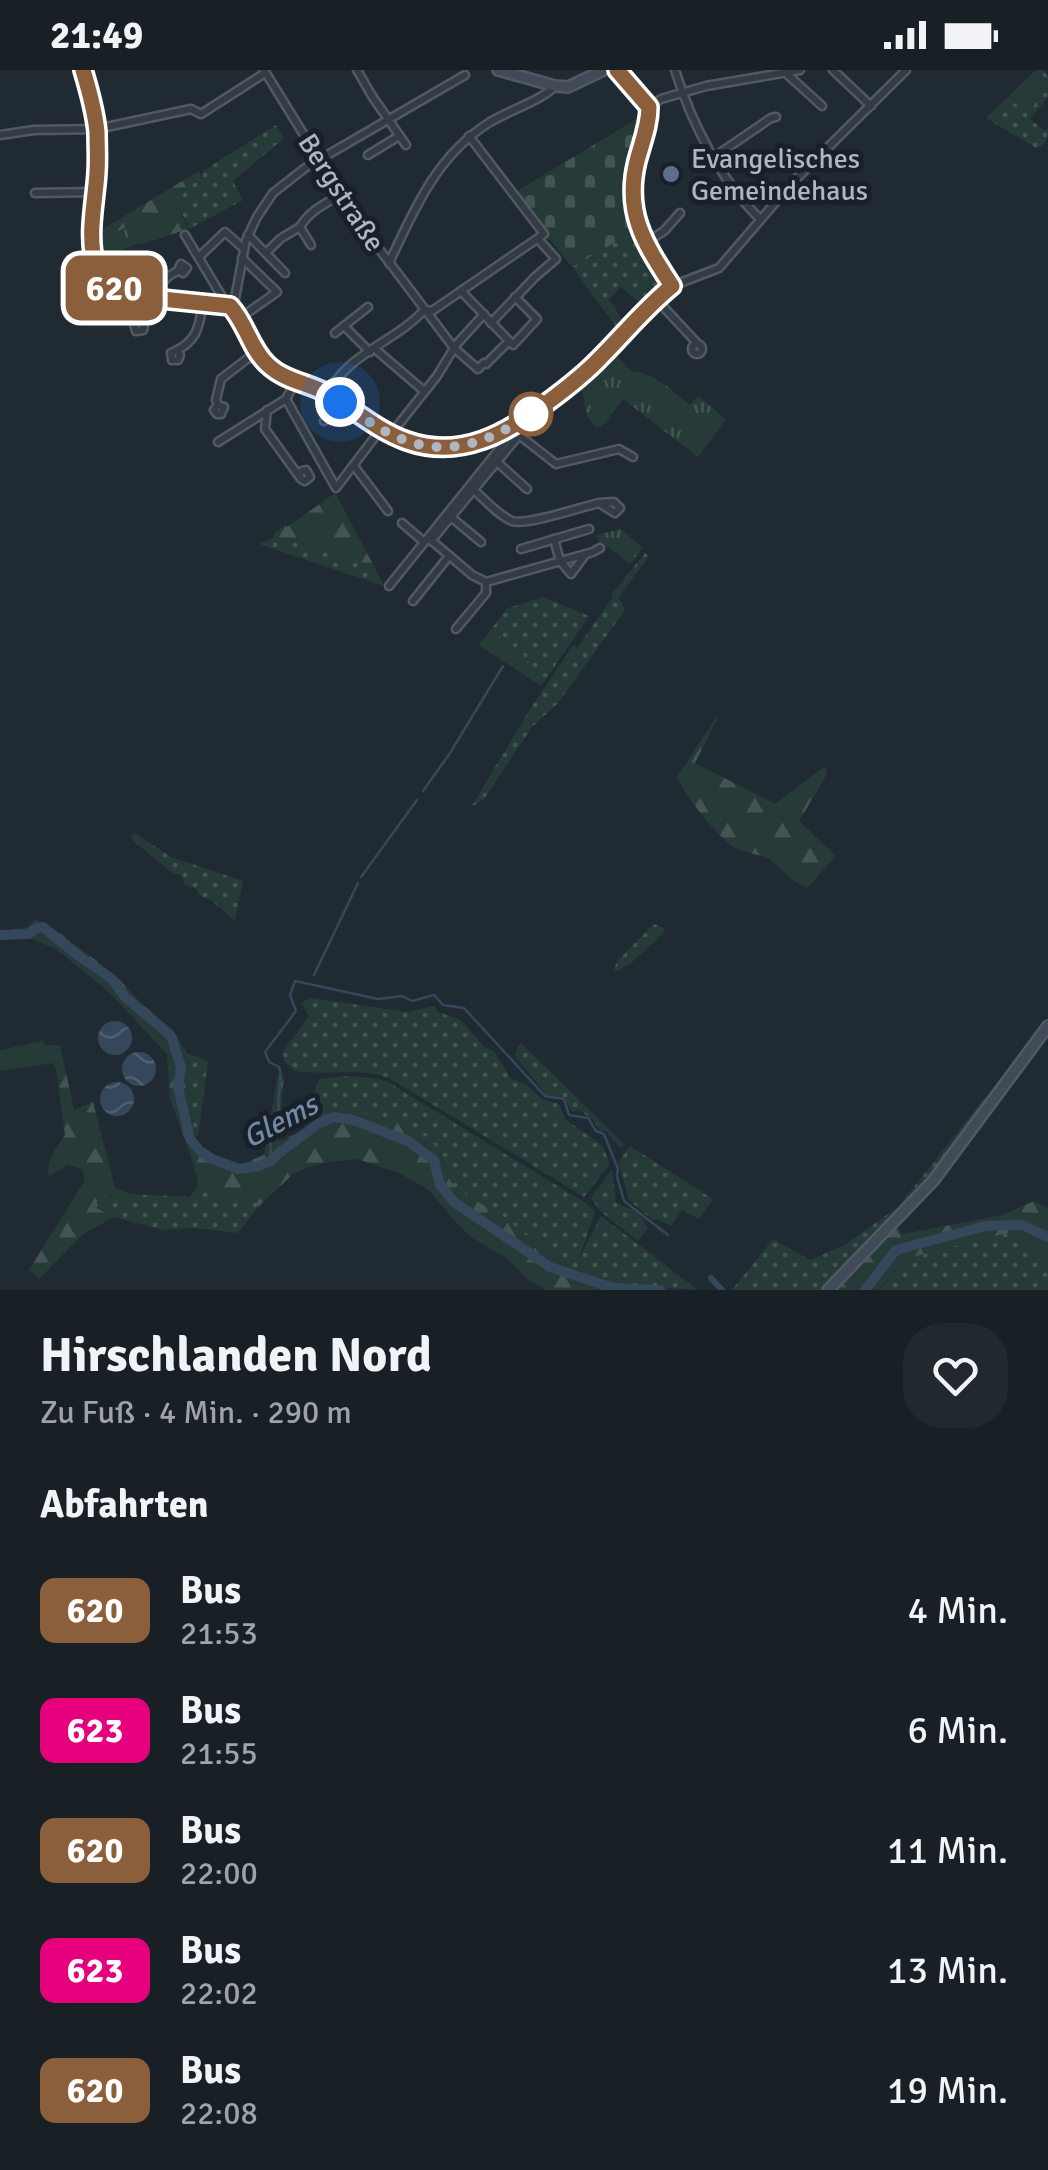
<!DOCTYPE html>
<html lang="de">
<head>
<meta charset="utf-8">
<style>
  :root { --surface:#182026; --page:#21282e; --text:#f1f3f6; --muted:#9fa3a7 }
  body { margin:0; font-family:Signika,sans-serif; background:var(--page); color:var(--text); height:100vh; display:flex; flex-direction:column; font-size:38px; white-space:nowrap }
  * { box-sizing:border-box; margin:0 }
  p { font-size:32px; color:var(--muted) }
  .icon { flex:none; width:55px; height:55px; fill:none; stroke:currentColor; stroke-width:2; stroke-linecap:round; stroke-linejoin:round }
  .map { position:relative; height:1220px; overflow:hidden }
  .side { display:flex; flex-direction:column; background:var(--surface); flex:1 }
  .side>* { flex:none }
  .badge { padding:0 20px; border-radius:15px; font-size:35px; line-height:65px }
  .you { position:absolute; width:50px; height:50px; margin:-25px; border:8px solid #fff; border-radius:50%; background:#1a73e8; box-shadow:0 0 0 15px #1a73e833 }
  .map>.badge { position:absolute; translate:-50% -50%; box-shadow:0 0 0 5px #fff }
  h2 { padding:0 40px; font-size:38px; line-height:90px }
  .round { display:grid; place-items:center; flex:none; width:105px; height:105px; border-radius:40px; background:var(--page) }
  .headline { display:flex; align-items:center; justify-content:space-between; height:170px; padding:0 40px }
  h1 { font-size:48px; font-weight:700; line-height:75px }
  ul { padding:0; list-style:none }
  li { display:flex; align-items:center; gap:30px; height:120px; padding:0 40px }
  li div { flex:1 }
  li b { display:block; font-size:38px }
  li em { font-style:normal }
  li .badge { min-width:110px; font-weight:700; text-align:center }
  .status { display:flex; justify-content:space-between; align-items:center; height:70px; padding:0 50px; background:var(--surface); direction:ltr }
  .status svg { height:28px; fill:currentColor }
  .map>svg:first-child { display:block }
  .grass { fill:url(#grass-dots) }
  .forest { fill:url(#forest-firs) }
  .cemetery { fill:url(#cemetery-stones) }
  .park { fill:url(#park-tufts) }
  .garden { fill:#263a38 }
  .water { fill:url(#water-waves) }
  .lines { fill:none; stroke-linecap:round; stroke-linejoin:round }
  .stream { stroke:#35475a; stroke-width:2.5 }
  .canal { stroke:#35475a; stroke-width:6 }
  .river { stroke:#35475a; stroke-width:10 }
  .street-casing { stroke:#515962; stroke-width:11 }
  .secondary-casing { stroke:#515962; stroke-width:14 }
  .street { stroke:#333b44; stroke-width:6 }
  .secondary { stroke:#414b57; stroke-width:9 }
  .line-casing { stroke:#fff; stroke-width:22 }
  .line { stroke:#8b5e3c; stroke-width:15 }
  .walk { stroke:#adb6c1; stroke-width:10; stroke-dasharray:0 18 }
  .service-dot { fill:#5c6f8a; stroke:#192029; stroke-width:4 }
  .stop-dot { fill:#fff; stroke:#8b5e3c; stroke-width:5 }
  .labels { text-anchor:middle; stroke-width:10; stroke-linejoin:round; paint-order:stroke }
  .poi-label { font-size:28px; fill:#adb6c1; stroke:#192029; text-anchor:start }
  .street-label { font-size:28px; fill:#adb6c1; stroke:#192029 }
  .water-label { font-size:30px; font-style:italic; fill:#7089a4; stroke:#192029 }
</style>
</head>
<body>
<div class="status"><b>21:49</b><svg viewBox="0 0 49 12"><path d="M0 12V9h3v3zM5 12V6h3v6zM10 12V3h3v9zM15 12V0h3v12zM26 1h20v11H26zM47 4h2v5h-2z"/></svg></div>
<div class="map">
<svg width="1048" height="1220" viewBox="0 0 1048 1220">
  <defs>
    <pattern id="grass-dots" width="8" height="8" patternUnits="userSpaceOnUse" patternTransform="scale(2.5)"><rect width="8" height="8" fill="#263a38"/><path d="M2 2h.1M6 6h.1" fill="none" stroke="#435453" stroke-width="1.8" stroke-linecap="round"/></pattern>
    <pattern id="forest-firs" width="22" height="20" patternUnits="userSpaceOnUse" patternTransform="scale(2.5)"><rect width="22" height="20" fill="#263a38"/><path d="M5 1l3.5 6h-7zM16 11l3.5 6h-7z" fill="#435453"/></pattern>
    <pattern id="cemetery-stones" width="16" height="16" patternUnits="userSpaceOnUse" patternTransform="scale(2.5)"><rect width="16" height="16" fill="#263a38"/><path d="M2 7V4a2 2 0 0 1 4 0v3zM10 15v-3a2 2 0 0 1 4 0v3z" fill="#435453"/></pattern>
    <pattern id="park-tufts" width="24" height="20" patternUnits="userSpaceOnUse" patternTransform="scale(2.5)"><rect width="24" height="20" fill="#263a38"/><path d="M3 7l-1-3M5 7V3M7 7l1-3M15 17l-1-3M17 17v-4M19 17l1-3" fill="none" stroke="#435453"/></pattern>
    <pattern id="water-waves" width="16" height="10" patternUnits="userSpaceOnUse" patternTransform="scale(2.5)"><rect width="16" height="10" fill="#35475a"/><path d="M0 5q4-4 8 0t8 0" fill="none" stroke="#505f70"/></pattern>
  </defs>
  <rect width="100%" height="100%" fill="#202a33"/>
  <g class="grass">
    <path d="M1036 0H1043L1048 6V14L1027 43 1048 18V27L1030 49 1045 61 1048 58C1048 68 1047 75 1036 78L986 48Z"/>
    <path d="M276 55 284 68 233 111 243 130 189 159 174 125 201 107 203 101Z"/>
    <path d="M635 161 664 212 640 233 621 217 609 229 623 251 618 259 572 197Z"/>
    <path d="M274 467 284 470 289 468 365 493 375 498 384 516 259 474Z"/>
    <path d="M645 483 649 486 619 527 625 540 558 633 532 657 484 729 471 737 532 636 573 576 577 578 613 527 611 525Z"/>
    <path d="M543 527 589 546 544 612 522 584 491 559 508 538Z"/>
    <path d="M135 763 171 787 243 811 235 851 211 830 200 826 195 818 185 815 181 805 174 804 133 771 130 766Z"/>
    <path d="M654 854 664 858 663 864 630 894 617 901 614 899 618 890Z"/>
    <path d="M310 928 408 942 434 936 438 942 461 950 484 977 494 981 511 1009 526 1014 542 1029 559 1034 565 1049 603 1076 610 1094 584 1127 389 1008C359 997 326 1006 295 1001L284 991 283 982 309 946 301 933Z"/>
    <path d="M521 973 624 1074 621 1079 606 1061H600L594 1051 579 1040 572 1042 564 1029 546 1024 515 986 517 978Z"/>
    <path d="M187 983 208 991 198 1067 194 1064 189 1028Z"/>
    <path d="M347 1006 373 1008 388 1012 584 1132 595 1141 579 1189 601 1146 698 1220 613 1214 560 1193 506 1149 454 1117 446 1102 441 1083 326 1043 315 1050 310 1034 319 1009Z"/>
    <path d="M985 1027 989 1032 932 1107 829 1220H732L773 1169 810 1190 843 1176 898 1137Z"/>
    <path d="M630 1076 713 1129 699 1149 682 1140 671 1156 656 1149 654 1151 629 1130 618 1092Z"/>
    <path d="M612 1099 616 1133C637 1143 635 1137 648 1158L638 1171 600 1141 591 1128Z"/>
    <path d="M215 1118 255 1125 258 1137 238 1163 195 1158 163 1160 114 1147 91 1137 105 1126 127 1131 130 1124 190 1127 195 1120Z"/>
    <path d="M1018 1159 1048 1195V1220H879L905 1189Z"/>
  </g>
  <g class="forest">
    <path d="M199 101 201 107 174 125 188 159 143 174H136L125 158 96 172 98 162Z"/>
    <path d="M335 423 375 498 289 468 284 470 274 467V463L285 455 287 457Z"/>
    <path d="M491 559 522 584 544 612 541 616 479 575Z"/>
    <path d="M717 646V650L695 693 775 734 825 696 827 704 799 751 836 786 808 817C790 814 784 799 770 790 759 783 744 784 732 776 716 764 684 725 677 707Z"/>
    <path d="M35 849 57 861 115 905 142 934 172 959 187 983 189 1028 194 1064 198 1074 218 1087 239 1095 264 1085 278 1005 284 1003 279 1071 296 1064 326 1043 342 1039 372 1045 410 1057 428 1068 441 1083 446 1102 454 1117 506 1149 560 1193 613 1214 678 1220H545L525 1207 509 1190 471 1167 453 1149 429 1120 399 1103 357 1089 329 1092 306 1098 293 1104 258 1137 254 1125 223 1134 215 1118 195 1120 198 1112 190 1083 170 1029 167 984 110 923 56 879 32 869 5 867 0 869V862L28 857Z"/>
    <path d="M46 975H60L74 1040 93 1032 115 1118 130 1124 127 1131 105 1126 92 1136 114 1147 83 1164 39 1209 29 1200 85 1110 82 1099 68 1095 49 1106C45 1091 57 1077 65 1065L56 999Z"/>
    <path d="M1034 1131 1048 1138V1195L1018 1160 905 1189 878 1220H836L896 1157 903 1164 1002 1145Z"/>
  </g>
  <path class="cemetery" d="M645 44 644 58 630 102 621 107 627 116 624 118C624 131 626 145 630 158L634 157 635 161 572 197 512 124Z"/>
  <g class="park">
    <path d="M126 158 136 174 100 189 96 172Z"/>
    <path d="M614 284 632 301C653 302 674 322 690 335L698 326 726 349 698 387 623 329 602 357 597 358 587 346 581 316Z"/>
    <path d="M621 459 643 478 630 494 602 472 600 473 596 465Z"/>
  </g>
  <g class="garden">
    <path d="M1037 4 1048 14V18L1027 43 1013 32Z"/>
    <path d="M42 971 46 975 54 993 0 1001V980Z"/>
  </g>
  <g class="water">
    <circle cx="115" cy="968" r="17"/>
    <circle cx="139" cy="999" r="17"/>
    <circle cx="117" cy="1029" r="17"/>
  </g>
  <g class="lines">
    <g class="stream">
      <path d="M423 721 450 683 503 596"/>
      <path d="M361 807 417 730"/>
      <path d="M314 905 358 813"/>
      <path d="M271 1091 270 1049 279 1039C276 1025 284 1010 279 997L269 992 265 982 296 941 290 925 295 911 378 929 402 926 412 931 434 925 443 935 464 938 545 1026 564 1029 569 1045 588 1048 596 1061 604 1064 618 1099 617 1106 624 1131 668 1165"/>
    </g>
    <path class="canal" d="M711 1208 722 1220"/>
    <g class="river">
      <path d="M0 865 28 864 37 858 43 857 80 887 112 909 125 927 171 966 181 997 178 1017 190 1069 199 1080 212 1089 239 1099 259 1096 271 1091 279 1083 319 1053 334 1047 353 1050 408 1071 434 1090 440 1115 454 1132 550 1197 613 1218 660 1220"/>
      <path d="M865 1220 896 1180 985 1156 1022 1155 1048 1167"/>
    </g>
    <defs>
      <g id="street">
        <path d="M83 0 97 59V102L92 182 104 208 112 217 126 224 227 235 232 238"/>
        <path d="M264 0 352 143 454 278 478 299 484 293 486 294 509 271"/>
        <path d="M357 0 372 26 406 75"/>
        <path d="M617 0 649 37C649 56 642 72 637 91 624 143 645 173 672 216"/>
        <path d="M675 0C691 52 721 111 760 149"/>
        <path d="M833 0 871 36"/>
        <path d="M788 5 822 36"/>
        <path d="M649 37 661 29 706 16 800 0"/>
        <path d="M0 65 34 60 97 59 191 39 201 44 265 3"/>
        <path d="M368 85 399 66"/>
        <path d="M714 87 771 48 776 47"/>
        <path d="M35 123 95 122"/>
        <path d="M185 165 227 235"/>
        <path d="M248 165 285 203"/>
        <path d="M283 167 300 157"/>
        <path d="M645 173 664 161 680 143"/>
        <path d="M311 175 300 157C309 141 325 134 340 125"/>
        <path d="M266 183 280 169"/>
        <path d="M199 187 225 162 244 179"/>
        <path d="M389 193C414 140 436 87 487 54 505 42 543 30 555 16"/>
        <path d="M181 194 187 198 183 203 178 200Z"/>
        <path d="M461 221 513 275 537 249 515 227"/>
        <path d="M156 229C158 216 166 206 178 201"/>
        <path d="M656 229 697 273"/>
        <path d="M233 239 256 282 271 298 295 312 332 325 391 364 410 372 441 377 462 376 491 368 517 355 578 309 603 286 647 236 672 216 719 198 793 112 906 0"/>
        <path d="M233 239 246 170 257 147 273 123 305 98 465 5"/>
        <path d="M240 248 277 222 242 188"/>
        <path d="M141 253 144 257 143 260 136 261 134 255C144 249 156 243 158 229"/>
        <path d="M491 253 535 207 556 189 538 169"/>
        <path d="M344 256 370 282"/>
        <path d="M335 263 368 237"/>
        <circle cx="697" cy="279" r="5"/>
        <path d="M455 276 484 244"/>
        <path d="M375 279 424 321"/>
        <path d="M178 282 180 285 178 290H172L171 283C196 273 199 259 203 233"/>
        <path d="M328 324C346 284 397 271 424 240L432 241 544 164 469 66"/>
        <path d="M286 329 336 418 381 359"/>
        <path d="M218 335 224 337 221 344H217L214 340 218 335 216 330 221 309 256 282"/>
        <path d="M267 340 265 359 301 409 305 411 310 407 306 400 302 401 299 405"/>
        <path d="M324 351 340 332"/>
        <path d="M391 364 437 306 454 278"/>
        <path d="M519 365 556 394 619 379 633 387"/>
        <path d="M218 372 286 329 295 312"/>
        <path d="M497 392 527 419"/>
        <path d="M354 396 388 441"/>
        <path d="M474 420C485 430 498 445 512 451 526 456 581 437 599 433L615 443 620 438 614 432 599 433"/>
        <path d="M452 448 481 472"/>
        <path d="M402 453 424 472"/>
        <path d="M554 469 560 491 571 504 585 485"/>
        <path d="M431 471 519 365 515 356"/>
        <path d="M432 471 472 505 486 512 593 482 600 478"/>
        <path d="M521 479 589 459"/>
        <path d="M389 516 509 367"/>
        <path d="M413 531 449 486"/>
        <path d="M456 559 486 523V512"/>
      </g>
      <g id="secondary">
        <path d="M498 0 555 16 568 17 604 0"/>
        <path d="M828 1220 933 1111 1048 956"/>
      </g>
    </defs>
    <use href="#street" class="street-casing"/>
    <use href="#secondary" class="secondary-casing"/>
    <use href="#street" class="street"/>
    <use href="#secondary" class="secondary"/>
  </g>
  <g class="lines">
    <defs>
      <path id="line" d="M83 0C89 20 95 41 97 62 97 75 98 89 97 102 95 144 74 212 132 226L230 236C246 253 250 278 267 294 286 313 314 313 335 328 358 343 381 362 407 371 461 390 507 363 548 332 567 318 585 304 601 287 625 263 645 238 672 216 645 174 624 143 637 91 642 72 649 56 649 37L617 0"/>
    </defs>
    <use href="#line" class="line-casing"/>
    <use href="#line" class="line"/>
    <path class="walk" d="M340 332C361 346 383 363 407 371 460 389 504 364 545 334L531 344"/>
  </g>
  <circle class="service-dot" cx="671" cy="104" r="10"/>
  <circle class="stop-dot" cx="531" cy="344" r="20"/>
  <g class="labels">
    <g class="poi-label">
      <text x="691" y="98">Evangelisches<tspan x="691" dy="32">Gemeindehaus</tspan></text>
    </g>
    <g class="street-label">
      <text transform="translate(342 122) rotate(57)" y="10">Bergstraße</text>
    </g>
    <g class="water-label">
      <text transform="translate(280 1051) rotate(-28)" y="10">Glems</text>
    </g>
  </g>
</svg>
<div class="you" style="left:340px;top:332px"></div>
<b class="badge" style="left:114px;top:218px;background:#8b5e3c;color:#fff">620</b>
</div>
<section class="side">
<div class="headline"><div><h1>Hirschlanden Nord</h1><p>Zu Fuß · 4 Min. · 290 m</p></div><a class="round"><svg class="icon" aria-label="heart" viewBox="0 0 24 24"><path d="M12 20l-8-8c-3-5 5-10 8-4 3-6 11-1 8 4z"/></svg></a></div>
<h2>Abfahrten</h2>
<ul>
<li><span class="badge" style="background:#8b5e3c;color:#fff">620</span><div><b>Bus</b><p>21:53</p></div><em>4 Min.</em></li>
<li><span class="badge" style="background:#e6007e;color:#fff">623</span><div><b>Bus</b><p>21:55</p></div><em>6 Min.</em></li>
<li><span class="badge" style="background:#8b5e3c;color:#fff">620</span><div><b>Bus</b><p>22:00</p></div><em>11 Min.</em></li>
<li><span class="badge" style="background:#e6007e;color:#fff">623</span><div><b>Bus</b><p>22:02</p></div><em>13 Min.</em></li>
<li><span class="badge" style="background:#8b5e3c;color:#fff">620</span><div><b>Bus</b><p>22:08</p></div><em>19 Min.</em></li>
</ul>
</section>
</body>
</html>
